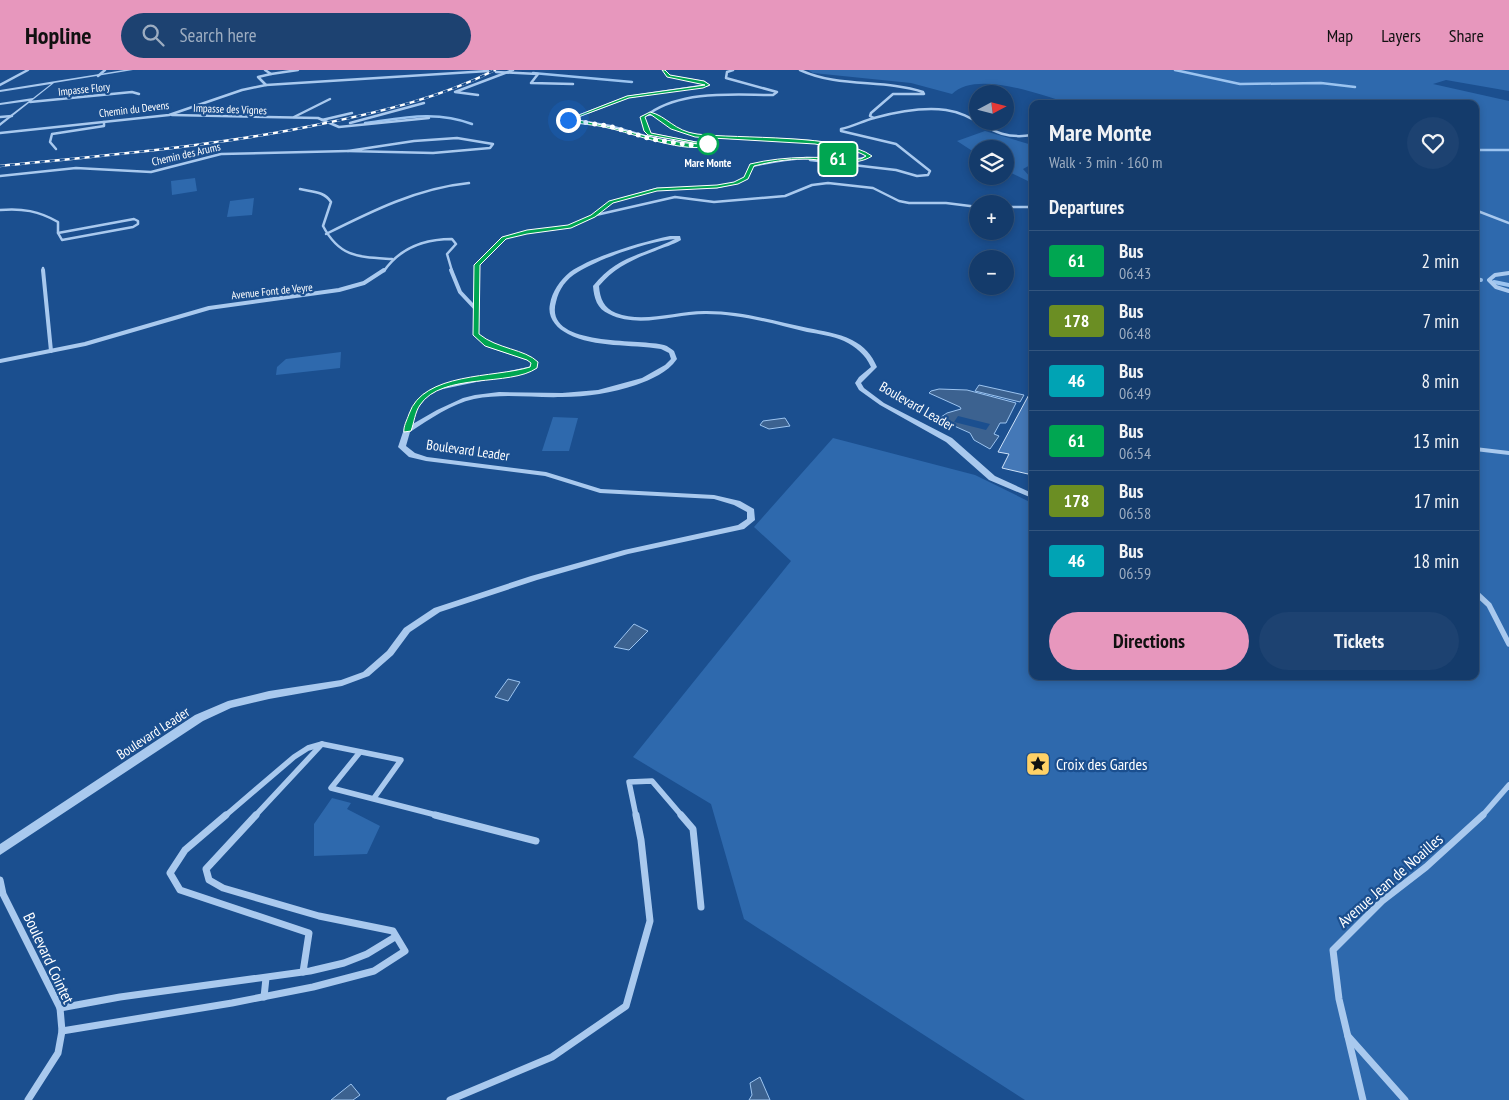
<!DOCTYPE html>
<html lang="en">
<head>
<meta charset="utf-8">
<style>
  :root { --surface:#143b6b; --page:#1d4271; --text:#f1f3f6; --muted:#9dadc1; --line:#33557e; --accent:#e797bd }
  body { margin:0; font-family:"PT Sans Narrow",sans-serif; background:var(--page); color:var(--text); height:100vh; display:flex; flex-direction:column; font-size:19px; white-space:nowrap }
  * { box-sizing:border-box; margin:0 }
  p { font-size:16px; color:var(--muted) }
  .icon { flex:none; width:28px; height:28px; fill:none; stroke:currentColor; stroke-width:2; stroke-linecap:round; stroke-linejoin:round }
  .map { position:relative; flex:1; overflow:hidden }
  .sheet { position:absolute; left:1029px; top:30px; width:450px; height:580px; display:flex; flex-direction:column; background:var(--surface); border-radius:10px; box-shadow:0 2px 8px #0003,0 0 0 1px var(--line) }
  .sheet>* { flex:none }
  .badge { padding:0 10px; border-radius:4px; font-size:18px; line-height:32px }
  .needle { width:32px; rotate:83deg }
  .buttons { position:absolute; left:969px; top:15px; display:grid; gap:10px }
  .buttons a { display:grid; place-items:center; width:45px; height:45px; border-radius:50%; background:var(--surface); box-shadow:0 2px 8px #0003,0 0 0 1px var(--line); font-size:25px }
  .you { position:absolute; width:25px; height:25px; margin:-12px; border:4px solid #fff; border-radius:50%; background:#1a73e8; box-shadow:0 0 0 8px #1a73e833 }
  .map>.badge { position:absolute; translate:-50% -50%; box-shadow:0 0 0 2px #fff }
  h2 { padding:0 20px; font-size:19px; line-height:45px }
  .round { display:grid; place-items:center; flex:none; width:52px; height:52px; border-radius:26px; background:var(--page) }
  .headline { display:flex; align-items:center; justify-content:space-between; height:85px; padding:0 20px }
  h1 { font-size:24px; font-weight:800; line-height:38px }
  .primary-button { display:flex; gap:10px; margin-top:auto; padding:10px 20px }
  .primary-button a { flex:1; height:58px; border-radius:30px; background:var(--accent); color:#111; font-size:20px; font-weight:800; line-height:58px; text-align:center }
  .primary-button a+a { background:var(--page); color:var(--text) }
  ul { padding:0; list-style:none }
  li { display:flex; align-items:center; gap:15px; height:60px; padding:0 20px; border-top:1px solid var(--line) }
  li div { flex:1 }
  li b { display:block; font-size:19px }
  li em { font-style:normal }
  li .badge { min-width:55px; font-weight:700; text-align:center }
  header { display:flex; align-items:center; gap:30px; box-sizing:border-box; height:70px; padding:0 25px; background:var(--accent); color:#111 }
  header strong { font-size:24px }
  nav { display:flex; gap:28px; margin-inline-start:auto; font-size:18px }
  .search { width:350px; height:45px; background:var(--page); display:flex; align-items:center; gap:12px; box-sizing:border-box; padding:0 18px; border-radius:28px; color:var(--muted); font-size:19px }
  .map>svg:first-child { display:block }
  .green { fill:#2e69ad }
  .water { fill:#3c6290; stroke:#9cc4f0 }
  .pier { fill:#1b4f8f }
  .lines { fill:none; stroke-linecap:round; stroke-linejoin:round }
  .stream-far1 { stroke:#9cc4f0; stroke-width:2.5 }
  .stream { stroke:#9cc4f0; stroke-width:4 }
  .building { fill:#4478b7; stroke:#cfe3fa }
  .minor-far4 { stroke:#a9c9ee; stroke-width:2.5 }
  .minor-far3 { stroke:#a9c9ee; stroke-width:4 }
  .minor-far2 { stroke:#a9c9ee; stroke-width:4.5 }
  .minor-far1 { stroke:#a9c9ee; stroke-width:5.5 }
  .minor { stroke:#a9c9ee; stroke-width:7 }
  .tertiary { fill:#a9c9ee; fill-rule:evenodd }
  .rail-casing { stroke:#fff; stroke-width:2.5 }
  .rail { stroke:#1b4f8f; stroke-width:2; stroke-dasharray:5; stroke-linecap:butt }
  .line { fill:#00a651; stroke:#fff }
  .walk { stroke:#fff; stroke-width:5; stroke-dasharray:0 9 }
  .stop-dot { fill:#fff; stroke:#00a651; stroke-width:2.5 }
  .labels { text-anchor:middle; stroke-width:4.5; stroke-linejoin:round; paint-order:stroke }
  .far-street-label { font-size:11px; fill:#fff; stroke:#1b4f8f }
  .far-stop-label { font-size:11px; font-weight:bold; fill:#fff; stroke:#1b4f8f }
  .street-label { font-size:14px; fill:#fff; stroke:#1b4f8f }
  .near-poi-label { font-size:16px; fill:#fff; stroke:#1b4f8f; text-anchor:start }
  .near-street-label { font-size:16px; fill:#fff; stroke:#1b4f8f }
</style>
</head>
<body>
<header>
<strong>Hopline</strong>
<div class="search"><svg class="icon" aria-label="search" viewBox="0 0 24 24"><circle cx="10" cy="10" r="6"/><path d="M15 15l6 6"/></svg>Search here</div>
<nav><a>Map</a><a>Layers</a><a>Share</a></nav>
</header>
<div class="map">
<svg width="1509" height="1030" viewBox="0 0 1509 1030">
  <rect width="100%" height="100%" fill="#1b4f8f"/>
  <g class="green">
    <path d="M808 0H1509V21L1446 10 1433 14 1509 31V1030H1025L744 849 711 734 633 687 791 491 754 457 833 368 975 405 1032 433V606H1475V34H1064L1068 33C1038 24 976 0 952 24L911 13 813 3Z"/>
    <path d="M985 61 1032 75V94L1023 99 1032 109V113L1005 100V79H978L977 84 957 71Z"/>
    <path d="M195 108 197 121 172 125 171 111Z"/>
    <path d="M254 128 252 145 227 147 230 131Z"/>
    <path d="M341 282 340 298 276 305 277 297 286 289Z"/>
    <path d="M553 347 578 348 569 381H542Z"/>
    <path d="M332 728 351 733 347 739 380 756 367 784 314 786V754Z"/>
  </g>
  <g class="water">
    <path d="M979 315 1024 325 1020 332 975 321Z"/>
    <path d="M939 319 967 320 1016 333 1006 353H1000L994 364 999 366 990 379 974 370 970 363 943 351 941 347 947 343 961 339 960 337 929 323 931 321Z"/>
    <path d="M785 348 790 356 769 359 760 355 763 351Z"/>
    <path d="M634 554 648 561 629 580 614 577Z"/>
    <path d="M508 609 520 612 508 631 495 627Z"/>
    <path d="M760 1007 770 1030H749L752 1025 750 1013Z"/>
    <path d="M351 1014 360 1025 353 1030H331Z"/>
  </g>
  <path class="pier" d="M958 346 990 354 986 360 954 352Z"/>
  <g class="lines">
    <g class="stream-far1">
      <path d="M1175 0 1240 14 1321 13 1355 17"/>
      <path d="M533 3 632 12"/>
      <path d="M365 53C402 48 436 40 472 54"/>
      <path d="M1475 80H1509"/>
    </g>
    <g class="stream">
      <path d="M1475 209 1481 210"/>
      <path d="M1494 212 1509 215"/>
    </g>
  </g>
  <path class="building" d="M1032 319V395L1028 404 1002 398 1009 384 998 382Z"/>
  <g class="lines">
    <g class="minor-far4">
      <path d="M265 0 271 4 258 7 266 15"/>
      <path d="M800 0C839 18 883 9 923 22L924 24H893L871 43 870 46 874 48"/>
      <path d="M496 2 538 4 531 13 573 14"/>
      <path d="M271 4 298 0"/>
      <path d="M98 6 105 0"/>
      <path d="M0 15 28 0"/>
      <path d="M478 25 455 22 513 0"/>
      <path d="M30 32 132 22 139 24"/>
      <path d="M650 43C684 20 734 25 773 25L777 22 726 8 727 2 733 0"/>
      <path d="M172 45 318 48 339 57 429 48"/>
      <path d="M0 47 12 46"/>
      <path d="M294 47 330 29"/>
      <path d="M322 50 352 43"/>
      <path d="M350 53 424 33"/>
      <path d="M0 63 169 45 242 20 266 15 488 1"/>
      <path d="M457 68 493 74 490 78 433 83 348 81 414 71Z"/>
      <path d="M56 79 50 72 52 64 104 56V52"/>
      <path d="M810 90 896 100 917 106 928 105 930 101 896 74 841 61V59C852 57 863 51 874 48 896 42 923 37 946 40 981 45 990 72 1032 65"/>
      <path d="M1032 100 1030 102 1032 106"/>
      <path d="M0 106 76 98 151 102 221 84 348 81"/>
      <path d="M300 119C312 122 324 121 331 132L323 156C340 188 359 187 392 189"/>
      <path d="M1005 137H1032"/>
      <path d="M0 140C22 138 39 141 58 152V163"/>
      <path d="M1475 140 1509 153"/>
      <path d="M596 145 675 127 714 132 785 126 812 115 828 113 873 118 899 131 909 133H946L978 137"/>
      <path d="M134 149 138 151V154L133 157 62 170 58 163Z"/>
      <path d="M326 164C372 141 418 118 469 113"/>
      <path d="M43 198V201"/>
      <path d="M384 201C400 178 424 169 452 169L456 174 447 184 452 201"/>
      <path d="M477 201V195L504 168 527 162 569 157 593 146 611 132 657 119 717 117 736 113 746 108 752 96C770 92 788 89 807 88 827 88 852 94 870 86 823 62 748 73 696 65 689 64 680 61 674 58 661 52 658 39 642 47L646 61 650 64 708 75C674 78 642 64 610 56 596 53 582 52 568 50L628 27 708 15 704 12 668 6 664 0"/>
    </g>
    <g class="minor-far3">
      <path d="M43 200 51 281"/>
      <path d="M451 200 460 222 475 238"/>
      <path d="M1509 203 1495 205 1489 210 1496 217 1509 221"/>
      <path d="M0 291 85 274 209 238 339 220 364 213 384 200"/>
      <path d="M412 343 425 325 438 318 533 298 534 292 530 289 488 275 476 265 477 200"/>
    </g>
    <path class="minor-far2" d="M407 361 413 341"/>
    <g class="minor-far1">
      <path d="M1475 522 1489 535 1509 574"/>
      <path d="M360 682 331 718 440 746"/>
      <path d="M225 746 294 687 308 678 322 674 401 690 374 728"/>
      <path d="M255 746 322 674"/>
      <path d="M636 746 629 712 652 711 682 746"/>
      <path d="M1482 746 1509 715"/>
    </g>
    <g class="minor">
      <path d="M226 745 185 780 170 803 180 820 309 863 303 902"/>
      <path d="M435 745 536 771"/>
      <path d="M681 745 693 759 701 837"/>
      <path d="M0 810 3 824 60 938 62 961 58 983 28 1030"/>
      <path d="M264 927 266 908"/>
      <path d="M60 938 120 927 310 901 344 893 367 884 395 867"/>
      <path d="M62 961 232 933 313 917 374 901 405 881 393 861 319 846 223 818 209 810 206 799 256 745"/>
      <path d="M1348 966 1405 1030"/>
      <path d="M450 1030 552 987 626 936 650 851 641 770 636 745"/>
      <path d="M1363 1030 1339 929 1333 880 1382 831 1426 797 1483 745"/>
    </g>
    <g class="tertiary">
      <path d="M124 0H133L54 13 0 56V53L29 31 0 35V33L33 28 51 14 0 22V20Z"/>
      <path d="M670 166H680L681 170C673 175 664 177 655 181 633 189 614 198 599 216 600 229 604 238 616 243 644 254 678 240 707 241 741 241 775 251 808 258 822 261 838 263 852 270 864 276 872 285 877 297L861 313 864 318 884 333 952 368 995 406 1032 423V428L989 410 946 372 880 335 859 320 855 313 859 307 871 297C865 284 856 277 844 271 833 266 819 264 807 262 775 254 740 244 706 244 675 244 639 259 609 244 597 239 594 228 593 216 618 185 644 185 675 169 649 171 601 188 578 202 566 209 559 219 556 232 543 278 641 268 664 275 668 276 671 279 674 281L677 289C667 303 652 309 636 315 612 323 587 327 562 327 533 328 503 323 474 329 451 334 430 349 410 362L406 376 415 383 427 387 546 402 601 419 714 425 740 431 754 439 755 450 744 459 628 484 537 510 440 542 410 562 393 585 369 606 342 616 269 629 231 638 203 651 0 785V774L195 645 228 631 269 621 341 610 363 602 387 581 404 558 434 538 531 506 624 480 738 455 747 449V442L734 435 714 429 600 423 545 406 426 391 409 387 398 377 404 359 437 340 463 328 475 325 499 322 562 323 598 320 642 308 665 295 671 289 669 283 661 279C631 274 595 278 568 264 556 258 547 247 550 234 552 222 560 210 570 202 593 186 642 172 670 166Z"/>
      <path d="M1475 377 1509 381V385L1475 381Z"/>
    </g>
    <defs>
      <path id="rail" d="M0 96C109 85 219 76 326 53 384 41 442 27 495 0"/>
    </defs>
    <use href="#rail" class="rail-casing"/>
    <use href="#rail" class="rail"/>
  </g>
  <path class="line" d="M662 0H665L670 5 704 11 710 15 703 18 629 28 573 49C615 56 656 72 699 74L648 65 644 61 640 47 650 42C667 46 674 61 697 64 738 69 843 64 872 86 855 98 824 89 804 89 787 89 770 92 754 96L748 109 738 114 717 118 657 121 613 133 595 147 571 158 527 164 506 169 480 195 479 264C497 279 525 279 538 292L537 298C510 317 442 302 420 335 415 342 414 353 411 361L404 362C403 357 407 350 409 344 423 302 494 308 530 297L531 293 527 290 485 276 473 265 474 195 502 167 527 160 568 155 591 145 609 131 657 118 717 115 734 112 744 107 750 94C787 85 823 87 861 89L866 86 860 83 815 74 695 67 671 59 650 44 645 47 651 63 711 75C688 85 632 63 608 58 594 54 578 55 566 50L627 26 705 15 667 7Z"/>
  <g class="lines">
    <path class="walk" d="M568 50 609 56 651 69 697 76 708 74"/>
  </g>
  <defs>
    <symbol id="sight-square" viewBox="-11 -11 22 22"><rect x="-9" y="-9" width="18" height="18" rx="4" fill="#ffd166" stroke="#1b4f8f"/><path d="M0-6L1.8-2.2L6-1.7L2.9 1.2L3.7 5.4L0 3.3L-3.7 5.4L-2.9 1.2L-6-1.7L-1.8-2.2Z" fill="#111"/></symbol>
  </defs>
  <g fill-rule="evenodd">
    <use href="#sight-square" x="1024" y="680" width="28" height="28"/>
  </g>
  <circle class="stop-dot" cx="708" cy="74" r="10"/>
  <g class="labels">
    <g class="far-street-label">
      <text transform="translate(84 19) rotate(-6)" y="4">Impasse Flory</text>
      <text transform="translate(134 39) rotate(-7)" y="4">Chemin du Devens</text>
      <text transform="translate(230 39) rotate(2)" y="4">Impasse des Vignes</text>
      <text transform="translate(186 84) rotate(-13)" y="4">Chemin des Arums</text>
      <text transform="translate(272 221) rotate(-6)" y="4">Avenue Font de Veyre</text>
    </g>
    <g class="far-stop-label">
      <text x="708" y="97">Mare Monte</text>
    </g>
    <g class="street-label">
      <text transform="translate(917 336) rotate(30)" y="5">Boulevard Leader</text>
      <text transform="translate(468 380) rotate(8)" y="5">Boulevard Leader</text>
      <text transform="translate(153 663) rotate(-33)" y="5">Boulevard Leader</text>
    </g>
    <g class="near-poi-label">
      <text x="1056" y="700">Croix des Gardes</text>
    </g>
    <g class="near-street-label">
      <text transform="translate(1390 810) rotate(-41)" y="6">Avenue Jean de Noailles</text>
      <text transform="translate(49 888) rotate(65)" y="6">Boulevard Cointet</text>
    </g>
  </g>
</svg>
<div class="buttons">
<a><svg class="needle" viewBox="-14 -14 28 28"><path d="M0-13l5 13h-10z" fill="#e53935"/><path d="M0 13l5-13h-10z" fill="#9dadc1"/></svg></a>
<a><svg class="icon" aria-label="layers" viewBox="0 0 24 24"><path d="M12 4l9 5-9 5-9-5zM3 14l9 5 9-5"/></svg></a>
<a>+</a>
<a>−</a>
</div>
<div class="you" style="left:568px;top:50px"></div>
<b class="badge" style="left:838px;top:89px;background:#00a651;color:#fff">61</b>
<section class="sheet">
<div class="headline"><div><h1>Mare Monte</h1><p>Walk · 3 min · 160 m</p></div><a class="round"><svg class="icon" aria-label="heart" viewBox="0 0 24 24"><path d="M12 20l-8-8c-3-5 5-10 8-4 3-6 11-1 8 4z"/></svg></a></div>
<h2>Departures</h2>
<ul>
<li><span class="badge" style="background:#00a651;color:#fff">61</span><div><b>Bus</b><p>06:43</p></div><em>2 min</em></li>
<li><span class="badge" style="background:#6b8e23;color:#fff">178</span><div><b>Bus</b><p>06:48</p></div><em>7 min</em></li>
<li><span class="badge" style="background:#00a3b4;color:#fff">46</span><div><b>Bus</b><p>06:49</p></div><em>8 min</em></li>
<li><span class="badge" style="background:#00a651;color:#fff">61</span><div><b>Bus</b><p>06:54</p></div><em>13 min</em></li>
<li><span class="badge" style="background:#6b8e23;color:#fff">178</span><div><b>Bus</b><p>06:58</p></div><em>17 min</em></li>
<li><span class="badge" style="background:#00a3b4;color:#fff">46</span><div><b>Bus</b><p>06:59</p></div><em>18 min</em></li>
</ul>
<div class="primary-button"><a>Directions</a><a>Tickets</a></div>
</section>
</div>
</body>
</html>
